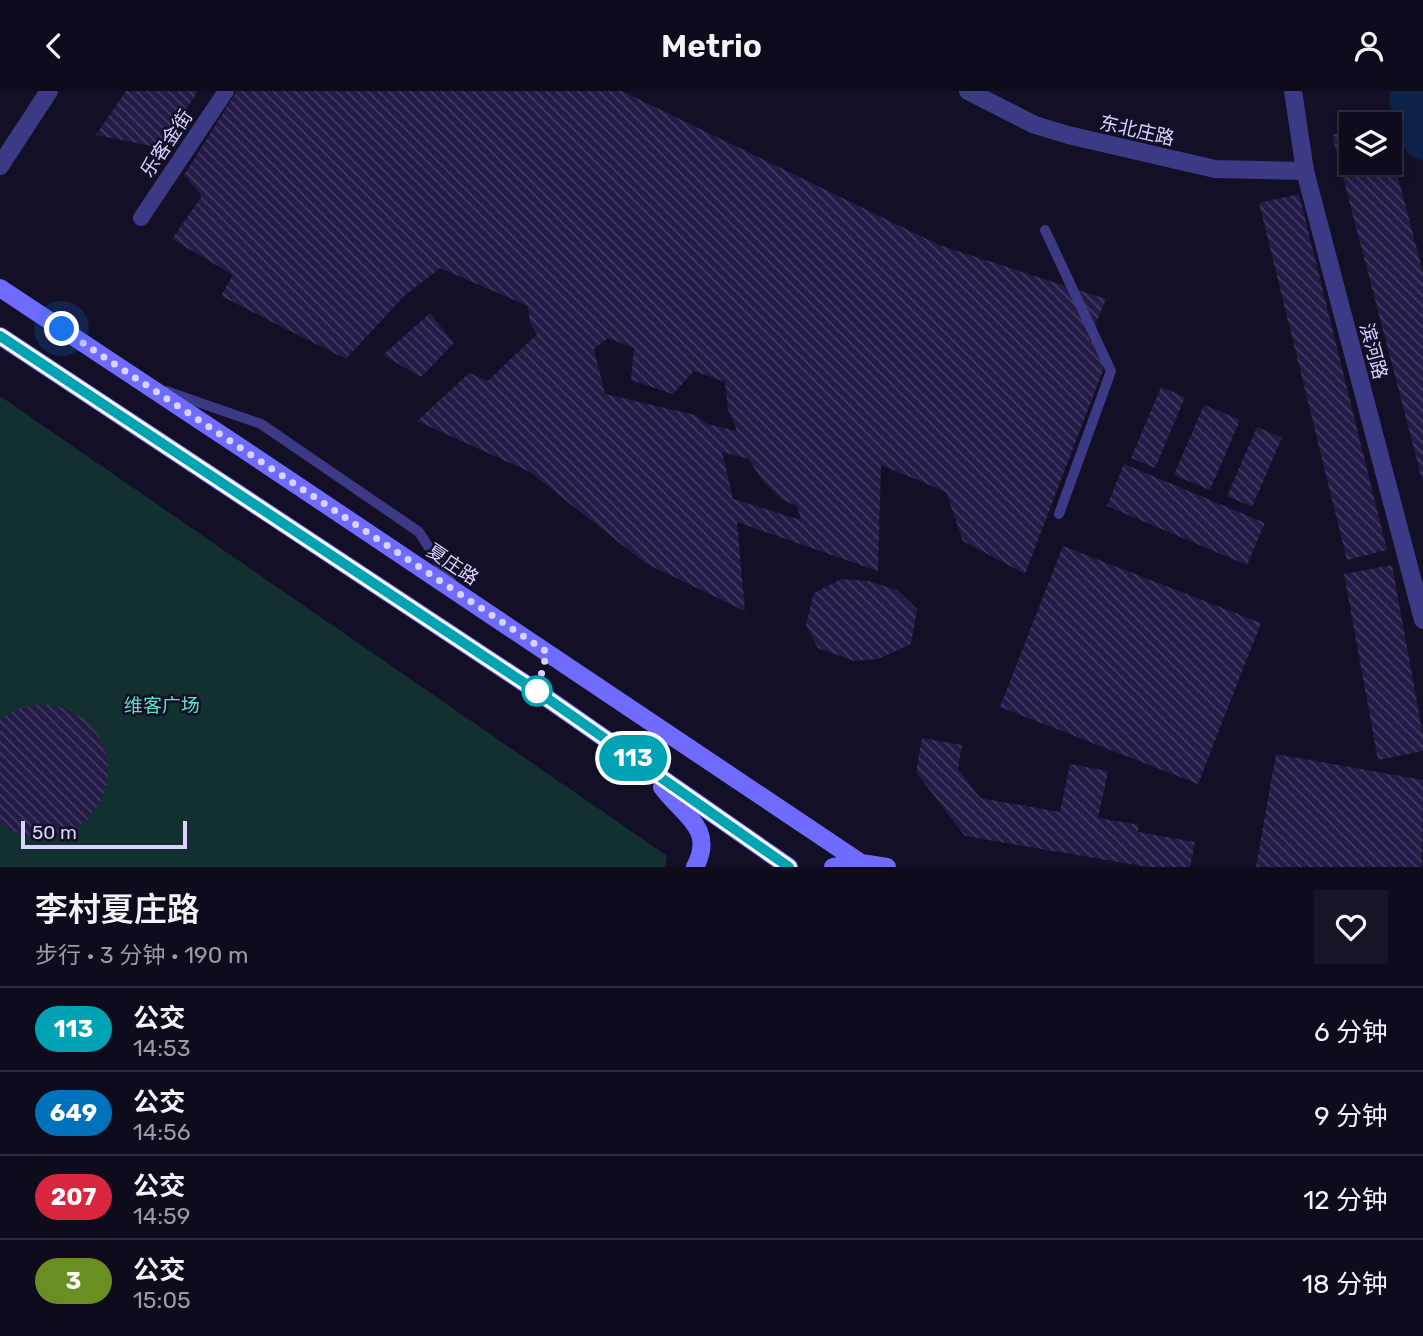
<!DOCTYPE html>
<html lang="zh">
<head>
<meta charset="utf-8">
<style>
  :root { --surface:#0e0b1c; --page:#171425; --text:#f1f3f6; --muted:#9b9ba3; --line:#2e2b3b }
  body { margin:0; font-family:Rubik,"Noto Sans SC",sans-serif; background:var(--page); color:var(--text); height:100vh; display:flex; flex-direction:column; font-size:26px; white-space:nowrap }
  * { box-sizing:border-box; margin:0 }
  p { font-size:23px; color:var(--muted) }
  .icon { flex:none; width:38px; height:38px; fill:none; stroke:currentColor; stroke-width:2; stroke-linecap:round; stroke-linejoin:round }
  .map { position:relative; height:776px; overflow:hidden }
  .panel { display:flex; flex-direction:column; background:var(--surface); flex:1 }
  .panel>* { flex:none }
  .badge { padding:0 14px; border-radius:23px; font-size:24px; line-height:46px }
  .controls { position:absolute; left:1339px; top:21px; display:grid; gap:14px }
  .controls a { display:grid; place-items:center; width:63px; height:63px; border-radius:0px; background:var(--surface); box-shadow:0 4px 10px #0003,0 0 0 2px var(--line); font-size:35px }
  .scale { position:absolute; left:21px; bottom:18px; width:166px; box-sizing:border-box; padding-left:7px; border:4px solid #d9d4ff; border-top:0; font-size:19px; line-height:24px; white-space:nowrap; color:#d9d4ff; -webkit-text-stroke:5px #130f26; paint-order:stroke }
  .you { position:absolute; width:35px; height:35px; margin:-18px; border:5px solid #fff; border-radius:50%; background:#1a73e8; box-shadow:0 0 0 10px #1a73e833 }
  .map>.badge { position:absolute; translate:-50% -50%; box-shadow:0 0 0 4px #fff }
  .round { display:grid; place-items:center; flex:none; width:74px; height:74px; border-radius:0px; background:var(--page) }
  .summary { display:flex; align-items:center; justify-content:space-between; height:119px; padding:0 35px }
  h1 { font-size:33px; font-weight:600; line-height:52px }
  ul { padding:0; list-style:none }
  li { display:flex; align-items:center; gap:21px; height:84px; padding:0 35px; border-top:2px solid var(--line) }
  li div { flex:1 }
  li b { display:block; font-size:26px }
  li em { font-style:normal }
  li .badge { min-width:77px; font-weight:700; text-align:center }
  header { display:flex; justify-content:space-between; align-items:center; height:91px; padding:0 35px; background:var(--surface); font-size:32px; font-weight:600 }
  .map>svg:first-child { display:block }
  .green { fill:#12302f }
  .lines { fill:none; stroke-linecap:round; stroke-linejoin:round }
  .river { stroke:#0c2248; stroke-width:40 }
  .building { fill:url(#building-back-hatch); fill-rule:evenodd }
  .service { stroke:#3d3a85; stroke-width:10 }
  .pedestrian { stroke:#3d3a85; stroke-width:16 }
  .minor { stroke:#3d3a85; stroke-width:18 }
  .tertiary { stroke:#3d3a85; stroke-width:18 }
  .secondary { stroke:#6f6bff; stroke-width:18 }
  .line-casing { stroke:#fff; stroke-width:16 }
  .line { stroke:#00a3b4; stroke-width:10 }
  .walk { stroke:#d9d4ff; stroke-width:7; stroke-dasharray:0 12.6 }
  .stop-dot { fill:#fff; stroke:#00a3b4; stroke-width:3.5 }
  .labels { text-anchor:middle; stroke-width:5; stroke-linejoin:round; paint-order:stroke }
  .street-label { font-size:19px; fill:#d9d4ff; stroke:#130f26 }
  .park-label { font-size:19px; fill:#5fe0c0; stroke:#130f26 }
</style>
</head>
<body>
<header><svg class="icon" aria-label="back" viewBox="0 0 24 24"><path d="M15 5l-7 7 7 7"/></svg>Metrio<svg class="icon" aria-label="person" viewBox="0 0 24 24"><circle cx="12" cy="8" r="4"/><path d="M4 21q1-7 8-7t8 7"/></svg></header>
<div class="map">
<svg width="1423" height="776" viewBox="0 0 1423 776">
  <defs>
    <pattern id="building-back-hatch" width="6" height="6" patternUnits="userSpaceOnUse" patternTransform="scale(1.75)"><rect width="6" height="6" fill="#241b47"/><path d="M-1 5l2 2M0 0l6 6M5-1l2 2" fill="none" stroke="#433b63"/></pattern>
  </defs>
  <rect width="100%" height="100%" fill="#130f26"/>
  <path class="green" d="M0 305 667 765 665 776H0Z"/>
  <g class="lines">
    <path class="river" d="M1410 0 1409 10 1423 49"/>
  </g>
  <g class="building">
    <path d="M126 0H198L161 57 96 44Z"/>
    <path d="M237 0H622L939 154 1106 208 1089 249 1108 266 1025 483 963 450 946 401 881 374 878 480 737 431 745 520 645 472 530 381 417 330 469 282 488 290 537 243 530 232 528 215 440 177 403 206 346 268 221 205 233 184 172 148 202 105 184 84ZM608 247 634 257 631 289 673 303 694 280 725 291 728 318 737 340 707 333 695 324 605 303 594 258ZM722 361 749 368 762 389 781 408 797 415 801 429 733 408Z"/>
    <path d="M1351 38V72H1390V56L1423 181V392L1332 44Z"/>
    <path d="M1299 103 1387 459 1347 469 1259 112Z"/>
    <path d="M430 222 454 252 421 286 383 264Z"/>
    <path d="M1161 296 1185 306 1155 377 1131 367Z"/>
    <path d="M1204 314 1240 329 1210 399 1174 384Z"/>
    <path d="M1257 336 1282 347 1252 416 1227 405Z"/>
    <path d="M1124 373 1265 432 1247 474 1107 415Z"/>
    <path d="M1063 455 1261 532 1198 693 1000 616Z"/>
    <path d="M1392 474 1423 644V660L1378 669 1344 483Z"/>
    <path d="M841 488 868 490 897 499 917 518 911 553 878 568 854 570 818 557 806 534 814 502Z"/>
    <path d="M42 613 64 617 84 628 99 645 107 666 108 689 101 710 88 728 69 741 47 747 26 745 6 737 0 732V628L20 617Z"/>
    <path d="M922 647 962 654 958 678 980 707 1060 721 1070 673 1108 680 1098 727 1139 734 1138 741 1195 751 1190 776H1148L965 745 916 681Z"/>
    <path d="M1276 663 1423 689 1422 776H1256Z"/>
  </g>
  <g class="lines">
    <g class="service">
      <path d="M1045 139 1111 280 1059 423"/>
      <path d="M166 300 261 333 419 441 453 494"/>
    </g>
    <path class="pedestrian" d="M141 127 226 0"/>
    <path class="minor" d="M968 0 1035 34 1068 44 1215 78 1305 80"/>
    <g class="tertiary">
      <path d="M1293 0 1305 80 1423 529"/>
      <path d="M0 75 49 0"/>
    </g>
    <g class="secondary">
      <path d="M0 197 243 358 861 772 887 776"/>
      <path d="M0 245 541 603 789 776"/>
      <path d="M662 696C682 724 716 737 695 776"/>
      <path d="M833 776 861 772"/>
    </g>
  </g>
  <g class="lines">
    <defs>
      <path id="line" d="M0 245 541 603 789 776"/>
    </defs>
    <use href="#line" class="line-casing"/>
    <use href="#line" class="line"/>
    <path class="walk" d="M62 238 547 561 537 600"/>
  </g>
  <circle class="stop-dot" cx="537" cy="600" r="14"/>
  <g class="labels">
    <g class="street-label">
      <text transform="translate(1137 39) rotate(13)" y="7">东北庄路</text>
      <text transform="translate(166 52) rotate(-56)" y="7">乐客金街</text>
      <text transform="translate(1374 260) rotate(75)" y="7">滨河路</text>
      <text transform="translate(453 473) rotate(34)" y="7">夏庄路</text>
    </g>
    <g class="park-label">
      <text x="162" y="621">维客广场</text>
    </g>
  </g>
</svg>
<div class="controls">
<a><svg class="icon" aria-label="layers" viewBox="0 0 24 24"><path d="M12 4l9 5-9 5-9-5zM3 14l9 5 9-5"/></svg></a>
</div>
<div class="scale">50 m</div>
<div class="you" style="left:62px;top:238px"></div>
<b class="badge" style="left:633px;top:667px;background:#00a3b4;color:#fff">113</b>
</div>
<section class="panel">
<div class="summary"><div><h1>李村夏庄路</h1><p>步行 · 3 分钟 · 190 m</p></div><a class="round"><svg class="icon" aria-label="heart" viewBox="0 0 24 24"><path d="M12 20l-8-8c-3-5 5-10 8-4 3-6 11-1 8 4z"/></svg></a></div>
<ul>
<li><span class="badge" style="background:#00a3b4;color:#fff">113</span><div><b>公交</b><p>14:53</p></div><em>6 分钟</em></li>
<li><span class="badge" style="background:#0072bc;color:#fff">649</span><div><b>公交</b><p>14:56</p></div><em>9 分钟</em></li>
<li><span class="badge" style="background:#d7263d;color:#fff">207</span><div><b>公交</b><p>14:59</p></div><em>12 分钟</em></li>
<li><span class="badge" style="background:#6b8e23;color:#fff">3</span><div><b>公交</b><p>15:05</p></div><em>18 分钟</em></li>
</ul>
</section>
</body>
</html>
